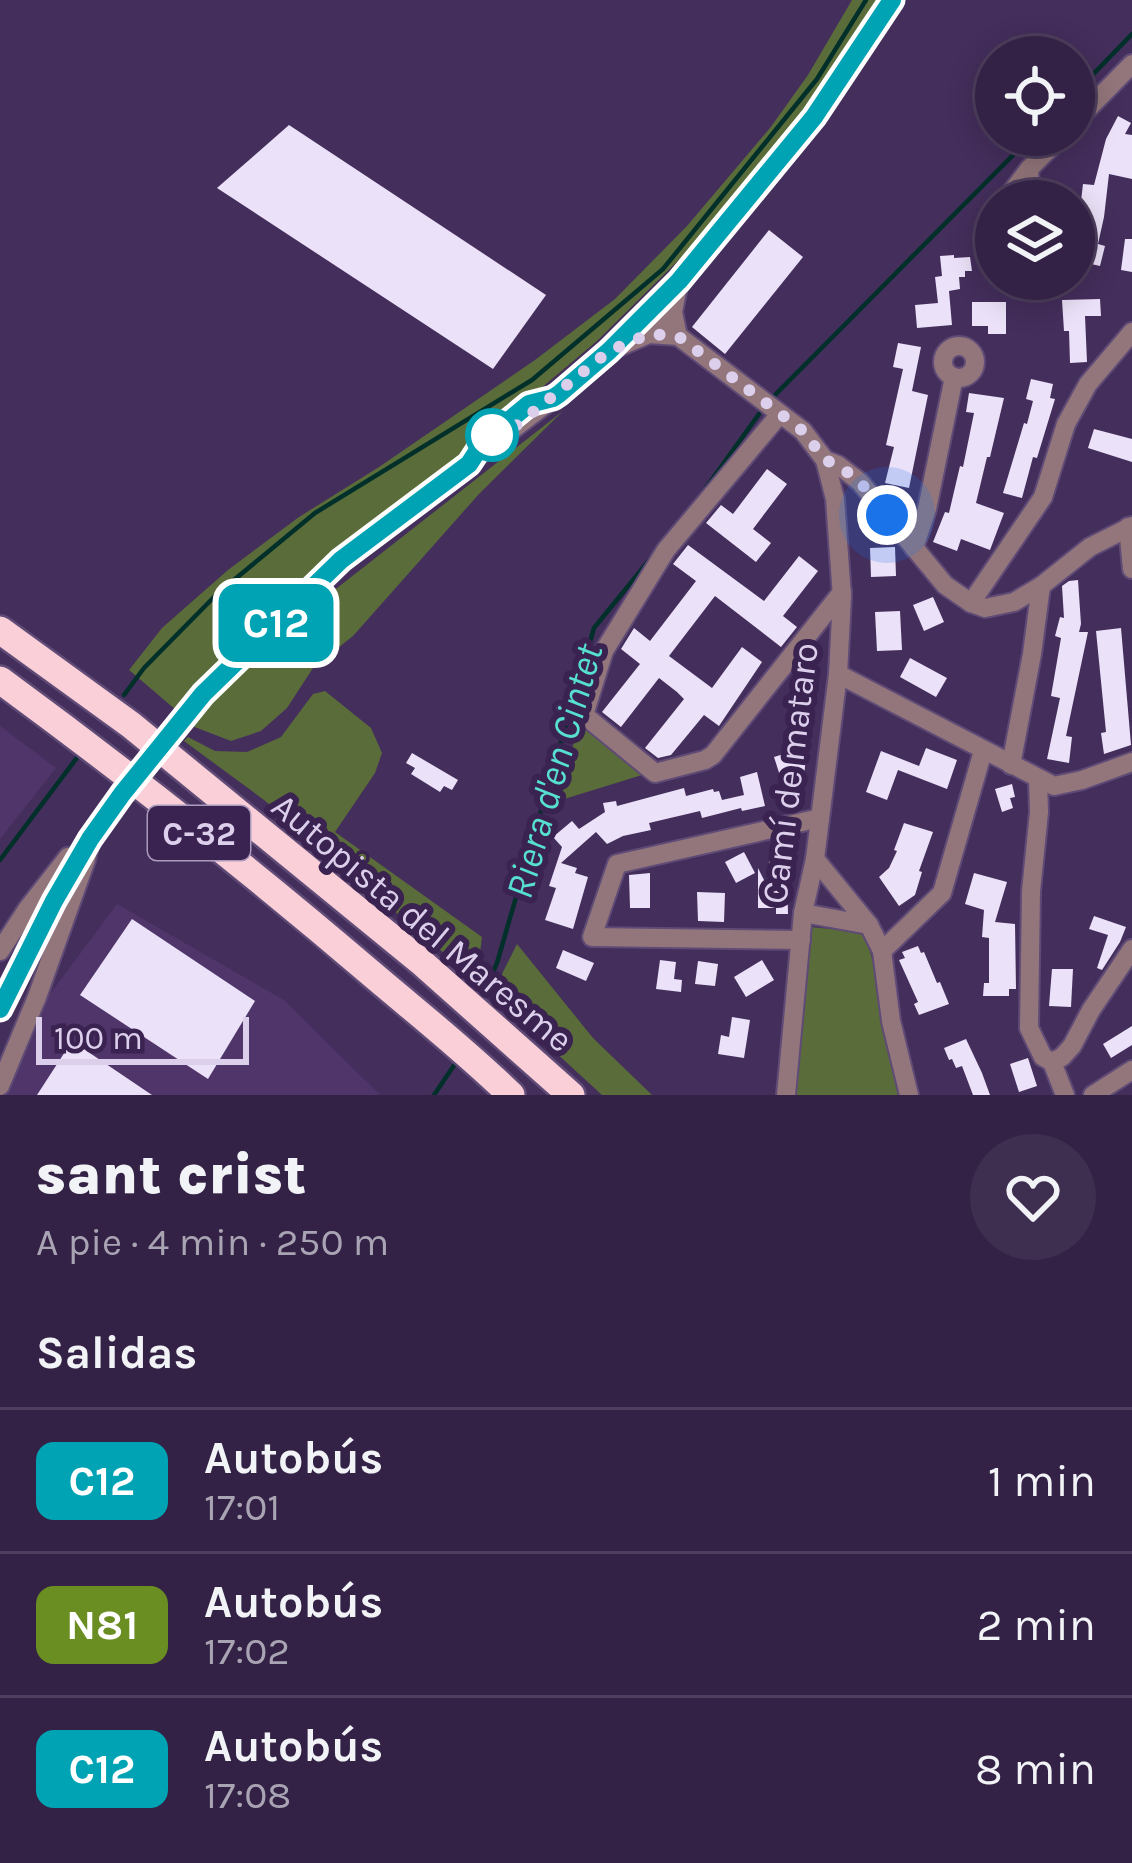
<!DOCTYPE html>
<html lang="es">
<head>
<meta charset="utf-8">
<style>
  :root { --surface:#332245; --page:#3e2f50; --text:#f1f3f6; --muted:#a9a4b3; --line:#4e3f5e }
  body { margin:0; font-family:Karla,sans-serif; background:var(--page); color:var(--text); height:100vh; display:flex; flex-direction:column; font-size:45px; white-space:nowrap }
  * { box-sizing:border-box; margin:0 }
  p { font-size:39px; color:var(--muted) }
  .icon { flex:none; width:66px; height:66px; fill:none; stroke:currentColor; stroke-width:2; stroke-linecap:round; stroke-linejoin:round }
  .map { position:relative; height:1095px; overflow:hidden }
  .details { display:flex; flex-direction:column; background:var(--surface); flex:1 }
  .details>* { flex:none }
  .badge { padding:0 24px; border-radius:18px; font-size:42px; line-height:78px }
  .buttons { position:absolute; left:975px; top:36px; display:grid; gap:24px }
  .buttons a { display:grid; place-items:center; width:120px; height:120px; border-radius:50%; background:var(--surface); box-shadow:0 6px 30px #0003,0 0 0 3px var(--line); font-size:60px }
  .scale { position:absolute; left:36px; bottom:30px; width:213px; box-sizing:border-box; padding-left:12px; border:6px solid #dccfec; border-top:0; font-size:33px; line-height:42px; white-space:nowrap; color:#dccfec; -webkit-text-stroke:9px #3a2350; paint-order:stroke }
  .you { position:absolute; width:60px; height:60px; margin:-30px; border:9px solid #fff; border-radius:50%; background:#1a73e8; box-shadow:0 0 0 18px #1a73e833 }
  .map>.badge { position:absolute; translate:-50% -50%; box-shadow:0 0 0 6px #fff }
  h2 { padding:0 36px; font-size:45px; line-height:108px }
  .round { display:grid; place-items:center; flex:none; width:126px; height:126px; border-radius:63px; background:var(--page) }
  .summary { display:flex; align-items:center; justify-content:space-between; height:204px; padding:0 36px }
  h1 { font-size:57px; font-weight:800; line-height:90px }
  ul { padding:0; list-style:none }
  li { display:flex; align-items:center; gap:36px; height:144px; padding:0 36px; border-top:3px solid var(--line) }
  li div { flex:1 }
  li b { display:block; font-size:45px }
  li em { font-style:normal }
  li .badge { min-width:132px; font-weight:700; text-align:center }
  .map>svg:first-child { display:block }
  .built { fill:#4f356a }
  .green { fill:#5a6c3a }
  .lines { fill:none; stroke-linecap:round; stroke-linejoin:round }
  .stream { stroke:#012f2a; stroke-width:4.5 }
  .building { fill:#ebe1f8 }
  .minor-casing { stroke:#5f4b76; stroke-width:22 }
  .highway-casing { stroke:#5f4b76; stroke-width:32 }
  .minor { stroke:#93767b; stroke-width:18 }
  .highway { stroke:#facfd8; stroke-width:27 }
  .minor-bridge-casing { stroke:#5f4b76; stroke-width:22; stroke-linecap:butt }
  .minor-bridge { stroke:#93767b; stroke-width:18 }
  .line-casing { stroke:#fff; stroke-width:27 }
  .line { stroke:#00a3b4; stroke-width:18 }
  .walk { stroke:#dccfec; stroke-width:12; stroke-dasharray:0 21.6 }
  .stop-dot { fill:#fff; stroke:#00a3b4; stroke-width:6 }
  .labels { text-anchor:middle; stroke-width:12; stroke-linejoin:round; paint-order:stroke }
  .shield { fill:#3a2350; stroke:#ab9bbd; stroke-width:3 }
  .shield-label { font-size:33px; font-weight:bold; fill:#dccfec }
  .street-label { font-size:36px; fill:#dccfec; stroke:#3a2350 }
  .water-label { font-size:39px; font-style:italic; fill:#57dfd0; stroke:#3a2350 }
</style>
</head>
<body>
<div class="map">
<svg width="1132" height="1095" viewBox="0 0 1132 1095">
  <rect width="100%" height="100%" fill="#442e5c"/>
  <g class="built">
    <path d="M0 726 56 768 0 839Z"/>
    <path d="M117 904 284 1000 380 1095H0V1079L38 1010Z"/>
  </g>
  <g class="green">
    <path d="M852 0H882L831 79 790 136 701 238 597 341 394 512 275 607 176 710 129 670 162 628 228 570 299 517 379 467 535 360 615 299 687 226 770 128 808 75Z"/>
    <path d="M563 411 479 494 353 636 313 668 287 708 261 731 231 741 192 726 206 701 323 599Z"/>
    <path d="M325 691 371 728 382 753 375 773 335 832 482 937 479 961 472 977 264 800 184 741 188 737 215 751 247 752 281 737 313 694Z"/>
    <path d="M578 723 642 775 561 800Z"/>
    <path d="M810 927 862 932C887 982 878 1043 901 1095H791Z"/>
    <path d="M517 944 593 1038 652 1095H602L492 994Z"/>
  </g>
  <g class="lines">
    <g class="stream">
      <path d="M1074 94 1132 34"/>
      <path d="M772 398 1033 135"/>
      <path d="M703 492 759 414"/>
      <path d="M124 695 144 668 217 594 315 513 532 380 663 269 817 79 866 0"/>
      <path d="M0 860 82 751"/>
      <path d="M481 1001 497 963 594 628 651 558"/>
      <path d="M434 1095 457 1061"/>
    </g>
  </g>
  <g class="building">
    <path d="M1118 116 1131 123 1125 134 1132 135V179L1109 174 1104 217 1098 244 1105 246 1100 266 1074 260V252L1082 218H1079L1083 184 1094 185 1106 139Z"/>
    <path d="M289 125 546 295 493 369 217 188Z"/>
    <path d="M769 230 803 257 725 354 692 327Z"/>
    <path d="M1125 239H1132V272L1121 270Z"/>
    <path d="M954 255V258L970 257 972 271H965V277H959L960 289 949 291 952 325 917 328 915 305 938 303 935 277 942 276 940 256Z"/>
    <path d="M1100 299 1101 316H1085L1087 362 1070 363 1069 331H1064L1062 300Z"/>
    <path d="M972 302H1006V334H988V326H972Z"/>
    <path d="M898 343 921 347 912 391 928 395 909 488 885 483 894 447 886 445 903 369 893 367Z"/>
    <path d="M1031 379 1053 384 1050 398 1055 399 1037 458 1033 457 1022 498 1003 493 1024 423 1027 424 1033 401 1026 399Z"/>
    <path d="M969 393 1004 398 990 457H987L976 503 1004 513 990 550 961 539 957 551 933 542 945 512 949 513 960 466 963 467 974 413 966 412Z"/>
    <path d="M1094 429 1132 439V462L1088 448Z"/>
    <path d="M767 469 787 484 753 529 771 543 756 562 706 523 721 505 733 514Z"/>
    <path d="M688 545 764 601 799 556 818 571 783 616 797 627 781 647 715 596 669 656 712 688 742 647 762 662 719 726 704 715 671 755 658 758 645 748 684 699 677 692 659 678 621 727 602 712 640 664 621 649 634 628 650 641 696 581 673 564Z"/>
    <path d="M895 547 896 576 871 577 870 548Z"/>
    <path d="M1078 580 1081 624 1079 632H1088L1066 736 1072 737 1069 763 1047 759 1060 698 1051 696 1061 638 1055 636 1060 617 1064 618 1062 586 1069 581Z"/>
    <path d="M933 597 944 622 924 631 913 605Z"/>
    <path d="M900 611 902 650 877 651 875 612Z"/>
    <path d="M1121 628 1131 745 1104 754 1101 733 1106 732 1096 631Z"/>
    <path d="M910 658 947 678 936 697 900 677Z"/>
    <path d="M803 748 806 757 804 776 782 782 774 757Z"/>
    <path d="M926 748 957 760 947 789 898 770 887 800 866 792 881 751 919 766Z"/>
    <path d="M412 753 458 780 452 790 444 786 440 792 411 774 415 768 406 763Z"/>
    <path d="M757 772 765 806 742 811 741 808 702 818 700 811 649 823 651 830 623 836 607 844 596 832 561 863 577 868 575 873 588 877 573 929 545 920 556 888 549 886 562 847 553 837 572 821 579 829 605 812 603 803 616 801 617 806 684 788 686 796 713 789 714 792 719 791 722 800 744 795 740 777Z"/>
    <path d="M1012 784 1015 797 1010 798 1013 808 1002 812 995 789Z"/>
    <path d="M904 823 933 832 919 871 922 872 915 895 899 906 879 877 889 868 897 851 894 850Z"/>
    <path d="M772 847 796 851 793 871 787 870 788 914H776V908H758V868L766 884Z"/>
    <path d="M744 852 755 873 736 883 725 862Z"/>
    <path d="M650 873V908H630L629 875Z"/>
    <path d="M974 873 1007 882 995 922 1015 924 1016 989H1009V996H983L984 983H989V938L982 937 984 910 965 904Z"/>
    <path d="M697 892 725 893 724 922 698 921Z"/>
    <path d="M1094 916 1126 927 1120 942 1102 970 1097 968 1108 935 1089 929Z"/>
    <path d="M132 919 255 1001 208 1079 80 995Z"/>
    <path d="M918 946 921 953 924 952 937 983 940 982 949 1004 919 1015 914 1004 918 1002 899 960 905 958 902 952Z"/>
    <path d="M563 950 594 963 586 981 556 968Z"/>
    <path d="M660 960 676 962 674 979 682 980 681 992 656 989Z"/>
    <path d="M762 960 774 980 746 997 734 977Z"/>
    <path d="M698 961 718 964 715 986 695 984Z"/>
    <path d="M1052 969H1073L1071 1007 1049 1006Z"/>
    <path d="M732 1017 750 1020 744 1058 718 1054 721 1035 729 1037Z"/>
    <path d="M1132 1026V1045L1111 1058 1103 1044Z"/>
    <path d="M966 1039 982 1073 990 1095H973L962 1066 956 1068 952 1059 949 1060 944 1048Z"/>
    <path d="M72 1041 152 1095H37Z"/>
    <path d="M1028 1058 1037 1086 1019 1092 1010 1064Z"/>
  </g>
  <g class="lines">
    <defs>
      <g id="minor">
        <path d="M1074 123 1132 64"/>
        <path d="M1029 169 1031 201"/>
        <path d="M1005 201 1029 169 1063 135"/>
        <path d="M650 309 678 336 803 431 825 460 838 465 860 482 945 585 971 603 985 608 1014 602 1041 586 1090 547 1132 526"/>
        <path d="M621 346 649 334 678 336 673 312 679 281"/>
        <circle cx="959" cy="362" r="16"/>
        <path d="M780 414 666 550 604 651 584 715 655 773 705 760 713 755 842 592"/>
        <path d="M1128 527 1132 569"/>
        <path d="M914 548 927 509 954 377"/>
        <path d="M971 603 1043 497 1066 424 1088 384 1132 332"/>
        <path d="M838 674 1054 786 1082 780 1132 762"/>
        <path d="M203 694 341 560 559 394 609 351 679 281 814 117 892 0"/>
        <path d="M1011 765 1032 654 1041 586"/>
        <path d="M1038 780 1039 812 1031 891 1029 1028 1043 1057 1052 1062"/>
        <path d="M815 859 869 925"/>
        <path d="M803 913 869 925 882 951 891 1021 909 1095"/>
        <path d="M801 940 592 937 617 864 820 818"/>
        <path d="M0 951 28 908 68 857"/>
        <path d="M882 951 942 893 983 751"/>
        <path d="M0 1008C37 934 74 861 122 794"/>
        <path d="M1052 1062 1062 1057 1072 1046 1091 1010 1132 949"/>
        <path d="M1052 1062 1065 1095"/>
        <path d="M0 1086 37 997 86 860 90 839"/>
        <path d="M786 1095 803 913 815 859 838 674 842 597 835 499 825 460"/>
        <path d="M1093 1095 1132 1070"/>
      </g>
      <g id="highway">
        <path d="M0 630 131 725 420 961 571 1095"/>
        <path d="M0 680C128 774 253 872 373 975 419 1014 467 1052 511 1095"/>
      </g>
    </defs>
    <use href="#minor" class="minor-casing"/>
    <use href="#highway" class="highway-casing"/>
    <use href="#minor" class="minor"/>
    <use href="#highway" class="highway"/>
    <defs>
      <path id="minor-bridge" d="M122 794 203 694"/>
    </defs>
    <use href="#minor-bridge" class="minor-bridge-casing"/>
    <use href="#minor-bridge" class="minor-bridge"/>
  </g>
  <g class="lines">
    <defs>
      <path id="line" d="M0 1009 54 901 90 839 122 794 203 694 341 560 469 464 484 441 529 404 553 398 559 394 609 351 679 281 814 117 892 0"/>
    </defs>
    <use href="#line" class="line-casing"/>
    <use href="#line" class="line"/>
    <path class="walk" d="M492 435 482 453 609 351 649 334 678 336 803 431 825 460 838 465 860 482 887 515"/>
  </g>
  <circle class="stop-dot" cx="492" cy="435" r="24"/>
  <g class="labels">
    <rect class="shield" x="148" y="806" width="102" height="54" rx="9"/>
    <g class="shield-label">
      <text x="199" y="845">C-32</text>
    </g>
    <g class="street-label">
      <text transform="translate(789 773) rotate(-83)" y="13">Camí de mataro</text>
      <text transform="translate(423 922) rotate(40)" y="13">Autopista del Maresme</text>
    </g>
    <g class="water-label">
      <text transform="translate(553 771) rotate(-74)" y="14">Riera d'en Cintet</text>
    </g>
  </g>
</svg>
<div class="buttons">
<a><svg class="icon" aria-label="locate" viewBox="0 0 24 24"><circle cx="12" cy="12" r="6"/><path d="M12 2v4M12 18v4M2 12h4M18 12h4"/></svg></a>
<a><svg class="icon" aria-label="layers" viewBox="0 0 24 24"><path d="M12 4l9 5-9 5-9-5zM3 14l9 5 9-5"/></svg></a>
</div>
<div class="scale">100 m</div>
<div class="you" style="left:887px;top:515px"></div>
<b class="badge" style="left:276px;top:623px;background:#00a3b4;color:#fff">C12</b>
</div>
<section class="details">
<div class="summary"><div><h1>sant crist</h1><p>A pie · 4 min · 250 m</p></div><a class="round"><svg class="icon" aria-label="heart" viewBox="0 0 24 24"><path d="M12 20l-8-8c-3-5 5-10 8-4 3-6 11-1 8 4z"/></svg></a></div>
<h2>Salidas</h2>
<ul>
<li><span class="badge" style="background:#00a3b4;color:#fff">C12</span><div><b>Autobús</b><p>17:01</p></div><em>1 min</em></li>
<li><span class="badge" style="background:#6b8e23;color:#fff">N81</span><div><b>Autobús</b><p>17:02</p></div><em>2 min</em></li>
<li><span class="badge" style="background:#00a3b4;color:#fff">C12</span><div><b>Autobús</b><p>17:08</p></div><em>8 min</em></li>
</ul>
</section>
</body>
</html>
